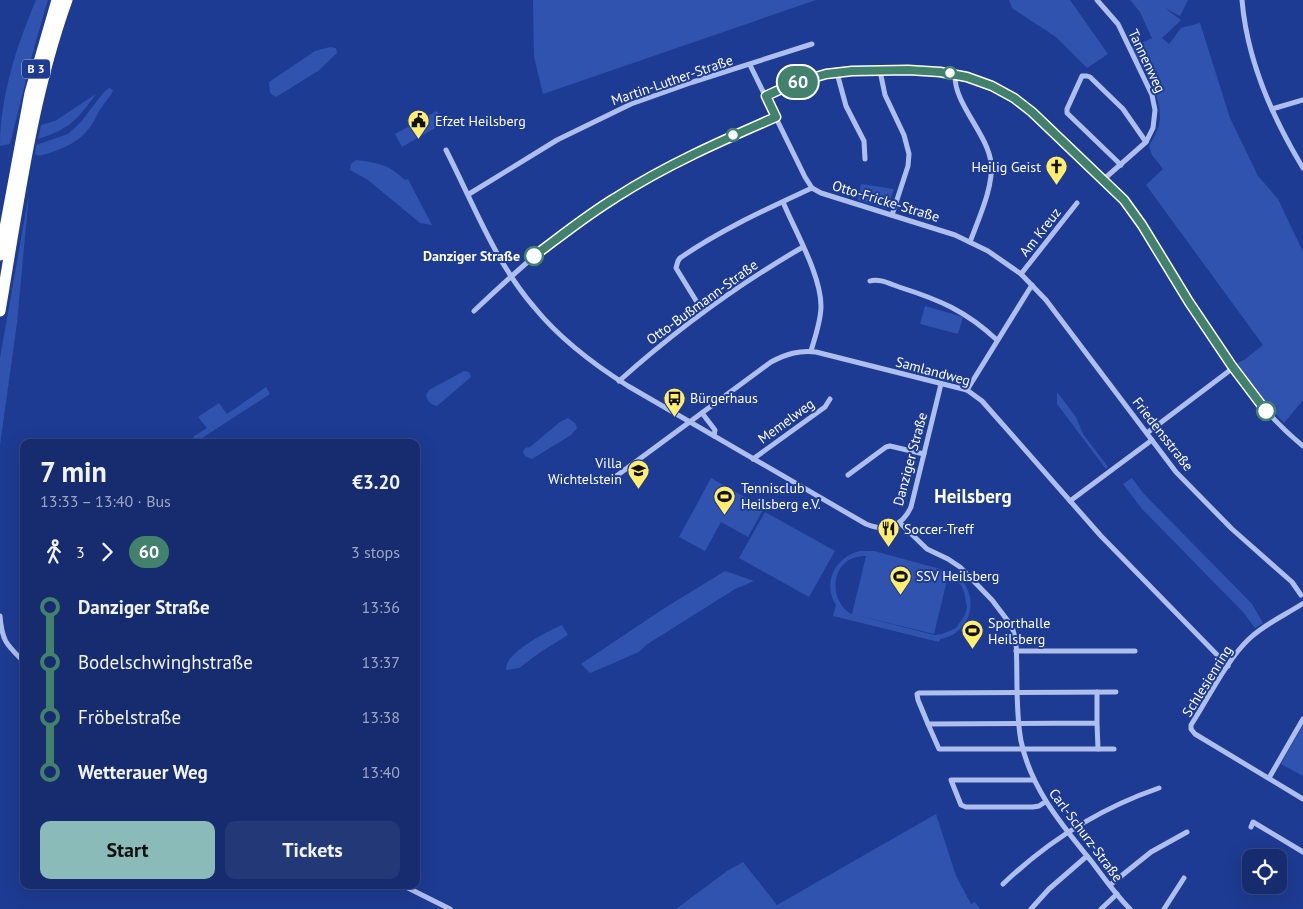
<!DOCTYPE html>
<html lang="en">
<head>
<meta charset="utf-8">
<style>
  :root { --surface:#162c6e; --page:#233876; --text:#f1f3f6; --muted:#9ea7c2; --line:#354881; --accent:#8bbbb9 }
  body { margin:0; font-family:"PT Sans",sans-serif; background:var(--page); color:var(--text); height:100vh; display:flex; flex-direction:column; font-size:19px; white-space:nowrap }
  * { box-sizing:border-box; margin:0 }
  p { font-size:16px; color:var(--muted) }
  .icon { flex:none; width:28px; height:28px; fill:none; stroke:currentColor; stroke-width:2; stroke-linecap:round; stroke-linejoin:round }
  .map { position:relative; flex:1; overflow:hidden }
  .side { position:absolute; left:20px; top:439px; width:400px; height:450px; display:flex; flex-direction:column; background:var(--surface); border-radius:10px; box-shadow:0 5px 20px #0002,0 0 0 1px var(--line) }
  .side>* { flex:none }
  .badge { padding:0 10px; border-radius:16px; font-size:18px; line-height:32px }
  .fabs { position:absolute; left:1242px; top:849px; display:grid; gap:10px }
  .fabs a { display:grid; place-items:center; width:45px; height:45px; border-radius:10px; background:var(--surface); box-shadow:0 5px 20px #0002,0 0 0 1px var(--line); font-size:25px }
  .map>.badge { position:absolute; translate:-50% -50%; box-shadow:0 0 0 2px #fff }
  .legs { display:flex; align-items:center; gap:8px; height:55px; padding:0 20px; font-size:16px }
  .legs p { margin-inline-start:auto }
  .overview { display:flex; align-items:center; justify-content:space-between; height:85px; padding:0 20px }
  h1 { font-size:28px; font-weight:600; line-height:38px }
  .cta { display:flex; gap:10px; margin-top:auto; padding:10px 20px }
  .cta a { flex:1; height:58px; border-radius:10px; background:var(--accent); color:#111; font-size:20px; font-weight:600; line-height:58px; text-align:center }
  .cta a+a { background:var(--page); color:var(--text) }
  ul { padding:0 20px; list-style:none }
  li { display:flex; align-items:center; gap:18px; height:55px; font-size:19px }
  li i { display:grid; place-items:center; width:8px; height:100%; margin:0 6px; background:currentColor }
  li i::after { content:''; width:12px; height:12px; margin:-6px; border:4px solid; border-radius:50%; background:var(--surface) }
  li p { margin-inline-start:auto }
  li:first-child i { background:linear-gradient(#0000 50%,currentColor 0) }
  li:last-child i { background:linear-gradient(currentColor 50%,#0000 0) }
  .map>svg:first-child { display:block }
  .green { fill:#3053b0; fill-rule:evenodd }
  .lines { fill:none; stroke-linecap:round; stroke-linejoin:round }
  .street { stroke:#aebfee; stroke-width:5 }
  .highway { stroke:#fff; stroke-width:11 }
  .line-1-casing { stroke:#fff; stroke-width:11 }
  .line-1 { stroke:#42826c; stroke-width:8 }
  .stop-1-dot { fill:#fff; stroke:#42826c; stroke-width:2.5 }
  .labels { text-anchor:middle; stroke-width:4; stroke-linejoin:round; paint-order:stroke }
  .shield { fill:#1d3b92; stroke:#bbc4de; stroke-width:1 }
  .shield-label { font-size:12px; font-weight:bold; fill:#fff }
  .street-label { font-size:14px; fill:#fff; stroke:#1d3b92 }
  .poi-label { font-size:14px; fill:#fff; stroke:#1d3b92; text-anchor:start }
  .stop-label { font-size:14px; font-weight:bold; fill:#fff; stroke:#1d3b92; text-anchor:end }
  .district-label { font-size:19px; font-weight:bold; fill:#fff; stroke:#1d3b92 }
</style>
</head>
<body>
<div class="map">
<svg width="1303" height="909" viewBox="0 0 1303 909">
  <rect width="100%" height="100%" fill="#1d3b92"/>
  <g class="green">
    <path d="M36 0H48L35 44 10 144 0 146C0 96 17 45 36 0Z"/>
    <path d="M533 0H816L543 94 534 57Z"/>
    <path d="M1009 0H1070L1108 54 1087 68 1056 37 1012 8Z"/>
    <path d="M1130 0H1188L1180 16 1165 8 1181 20 1162 38 1169 44 1181 28 1200 23 1230 118 1258 176 1278 199 1303 252V400L1284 423 1257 394 1235 364 1244 360 1263 345 1146 185 1163 169 1152 155 1149 146C1153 139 1157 132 1159 125 1165 98 1143 70 1131 48L1152 38 1140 12Z"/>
    <path d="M330 47 336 48 337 53 318 71 276 97 270 93 269 82 315 51Z"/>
    <path d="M109 88 113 90C110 98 106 100 102 107 97 113 95 121 90 127 78 144 58 151 39 156L35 154 36 145 68 134 80 123 104 92Z"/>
    <path d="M96 94C77 120 70 129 38 139L41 125 55 121Z"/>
    <path d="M437 111 444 123 402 147 395 134Z"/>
    <path d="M356 160C379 163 388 164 405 180L408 179 432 225 420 223 368 180 350 170 351 164Z"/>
    <path d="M861 184 894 189 887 209 858 200Z"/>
    <path d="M29 194 17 323 0 445V358Z"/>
    <path d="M925 306 963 317 958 334 920 324Z"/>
    <path d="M464 371 469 372 471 377 437 406C430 404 428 402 426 395L429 390Z"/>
    <path d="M266 387 270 394 196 442 193 437 207 428 198 417 219 403 227 414Z"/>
    <path d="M1057 392 1076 417 1083 434 1108 467 1106 469 1057 404Z"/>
    <path d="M568 418 575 423 577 428 571 435 532 459 525 456 523 452 525 448 530 447 560 422Z"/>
    <path d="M711 478 764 508 748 537 721 522 705 551 679 537Z"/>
    <path d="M1132 478 1143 493 1252 604 1263 623 1255 628 1243 612 1142 509 1123 484Z"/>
    <path d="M765 512 835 551 809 597 739 558Z"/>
    <path d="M860 551H874L944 570C982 581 978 633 940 639L939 642 833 616 836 605C822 583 835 557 860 551ZM866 556 852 614H851C825 596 833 555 866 556ZM869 556 949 576 961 585 964 592 967 607 965 615 956 628 942 634 934 635 852 614 934 634 948 576Z"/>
    <path d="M725 571 754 581 735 589 646 645 639 652 590 673 581 664 663 609Z"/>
    <path d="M562 625 568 635 542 651 519 668 506 670C504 653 548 631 562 625Z"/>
    <path d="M1303 725V776L1281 764Z"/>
    <path d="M936 814 956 876 971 904 975 902 980 909H676L727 871 743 862 777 905Z"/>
  </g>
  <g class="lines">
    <g class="street">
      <path d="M1097 0 1118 24 1152 95 1155 110 1153 128 1146 142 1104 179"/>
      <path d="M1242 0C1247 60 1272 117 1303 168"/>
      <path d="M750 65 805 177 812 188 821 193 955 235 988 251 1021 274 1046 300 1176 472 1232 529 1292 582 1301 595"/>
      <path d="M880 71 885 95 904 135 909 154 908 166 892 215"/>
      <path d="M837 73 846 106 864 141 865 159"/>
      <path d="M955 74C953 103 988 134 991 163 994 186 978 220 970 242"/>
      <path d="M767 97C784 88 800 80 819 76 843 70 869 71 894 70 941 69 988 77 1026 107 1038 117 1050 129 1062 140 1086 163 1114 184 1133 212 1188 290 1227 384 1303 446"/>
      <path d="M1272 109 1303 100"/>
      <path d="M446 150C473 203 495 262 534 307 560 339 593 364 628 386L866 524C885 532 902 527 911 507L941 384"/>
      <path d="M1121 165 1067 113V109L1082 76H1087L1090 77 1123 109 1146 142"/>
      <path d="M469 194 557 140 631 104 693 82 812 44"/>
      <path d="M783 202C795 231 821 275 821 306 821 321 815 337 811 351"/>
      <path d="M1021 274 1077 203"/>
      <path d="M870 281C879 278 890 284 899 287 940 300 966 311 997 340"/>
      <path d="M474 311C510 277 547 243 588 215 646 175 710 145 776 117"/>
      <path d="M703 312 676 268 678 261 680 258C722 229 767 209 812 188"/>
      <path d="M619 381C676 330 737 285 803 247"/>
      <path d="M967 390 1032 285"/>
      <path d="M702 413 715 430 714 436"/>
      <path d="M1147 433 1233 368"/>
      <path d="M753 459 825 407 830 399"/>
      <path d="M848 475 886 447 890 446 924 454"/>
      <path d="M615 477 771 362C786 354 799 350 816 352L967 390 982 401 1101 536 1228 666"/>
      <path d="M1070 501 1152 440"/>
      <path d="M900 523 927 549 948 559 960 567 992 600 1008 621 1013 630 1016 642C1018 675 1015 709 1021 741 1031 789 1062 825 1092 862 1104 878 1116 895 1130 909"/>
      <path d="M1302 604C1285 615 1265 624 1250 638 1227 659 1208 699 1191 725V729L1195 734 1303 799"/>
      <path d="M0 616C2 641 6 644 24 662"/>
      <path d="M1016 651H1135"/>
      <path d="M1097 692V723L928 724 939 749H1098L1097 723"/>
      <path d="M928 724 918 700 917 694 919 693 1116 692"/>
      <path d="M1098 749H1114"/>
      <path d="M1269 778 1303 719"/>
      <path d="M1034 780H951L961 805 966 807H1033L1039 806 1045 802"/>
      <path d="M1251 827 1253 822 1303 852"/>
      <path d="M1003 884C1047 842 1101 808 1159 788"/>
      <path d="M402 885 450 909"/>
      <path d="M1110 885 1151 852 1187 832"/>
      <path d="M1031 909 1049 889 1087 856"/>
      <path d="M1101 909 1117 894"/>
      <path d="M1164 909 1184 878"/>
    </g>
    <g class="highway">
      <path d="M0 255 30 93 57 0"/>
      <path d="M0 311C18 207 31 100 67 0"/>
    </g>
  </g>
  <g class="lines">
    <defs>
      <path id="line-1" d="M534 256C561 236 587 215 615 198 666 165 721 141 776 117L766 96 792 84 826 74 852 71 908 70 940 72 967 77 992 86 1014 98 1032 112 1124 200 1142 225 1189 302 1232 366 1266 411"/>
    </defs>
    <use href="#line-1" class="line-1-casing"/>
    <use href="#line-1" class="line-1"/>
  </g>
  <defs>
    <symbol id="civic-pin" viewBox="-11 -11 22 30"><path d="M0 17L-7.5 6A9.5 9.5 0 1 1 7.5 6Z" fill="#feee6c" stroke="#1d3b92"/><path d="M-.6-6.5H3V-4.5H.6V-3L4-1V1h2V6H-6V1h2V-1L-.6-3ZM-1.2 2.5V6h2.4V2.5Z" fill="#111"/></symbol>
    <symbol id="church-pin" viewBox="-11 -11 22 30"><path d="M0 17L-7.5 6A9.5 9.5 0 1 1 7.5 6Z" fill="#feee6c" stroke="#1d3b92"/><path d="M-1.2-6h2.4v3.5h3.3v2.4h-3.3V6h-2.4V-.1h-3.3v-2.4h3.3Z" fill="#111"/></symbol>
    <symbol id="bus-pin" viewBox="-11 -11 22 30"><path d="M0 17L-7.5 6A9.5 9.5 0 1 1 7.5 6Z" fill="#feee6c" stroke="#1d3b92"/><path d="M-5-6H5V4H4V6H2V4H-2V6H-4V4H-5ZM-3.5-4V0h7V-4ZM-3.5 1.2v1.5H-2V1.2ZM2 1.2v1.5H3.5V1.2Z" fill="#111"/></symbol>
    <symbol id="school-pin" viewBox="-11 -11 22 30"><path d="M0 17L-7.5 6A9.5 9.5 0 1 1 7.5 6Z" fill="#feee6c" stroke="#1d3b92"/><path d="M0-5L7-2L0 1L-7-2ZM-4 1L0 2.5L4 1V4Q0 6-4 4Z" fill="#111"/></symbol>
    <symbol id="stadium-pin" viewBox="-11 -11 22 30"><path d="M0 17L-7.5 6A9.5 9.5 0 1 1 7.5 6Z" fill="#feee6c" stroke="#1d3b92"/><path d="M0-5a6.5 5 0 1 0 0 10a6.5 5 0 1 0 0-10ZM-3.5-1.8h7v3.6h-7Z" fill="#111"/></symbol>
    <symbol id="restaurant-pin" viewBox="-11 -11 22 30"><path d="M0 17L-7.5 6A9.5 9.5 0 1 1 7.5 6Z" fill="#feee6c" stroke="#1d3b92"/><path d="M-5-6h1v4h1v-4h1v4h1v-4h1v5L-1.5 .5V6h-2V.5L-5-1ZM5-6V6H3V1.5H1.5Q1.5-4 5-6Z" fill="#111"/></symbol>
  </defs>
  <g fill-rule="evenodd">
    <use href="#civic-pin" x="406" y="108" width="25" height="34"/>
    <use href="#church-pin" x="1044" y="154" width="25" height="34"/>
    <use href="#bus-pin" x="662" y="386" width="25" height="34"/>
    <use href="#school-pin" x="626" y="458" width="25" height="34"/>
    <use href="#stadium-pin" x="712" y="484" width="25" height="34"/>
    <use href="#restaurant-pin" x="876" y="516" width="25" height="34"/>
    <use href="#stadium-pin" x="888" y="564" width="25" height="34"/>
    <use href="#stadium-pin" x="960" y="618" width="25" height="34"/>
  </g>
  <g class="stop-1-dot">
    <circle cx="950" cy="73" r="6"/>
    <circle cx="733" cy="135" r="6"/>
    <circle cx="534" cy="256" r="9"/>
    <circle cx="1266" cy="411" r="9"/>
  </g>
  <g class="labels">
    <rect class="shield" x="22" y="59.5" width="28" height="19" rx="4"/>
    <g class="shield-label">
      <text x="36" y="73">B 3</text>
    </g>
    <g class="street-label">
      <text transform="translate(1147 61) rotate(65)" y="5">Tannenweg</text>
      <text transform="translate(672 80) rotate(-19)" y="5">Martin-Luther-Straße</text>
      <text transform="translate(886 201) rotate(17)" y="5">Otto-Fricke-Straße</text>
      <text transform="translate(1040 232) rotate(-52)" y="5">Am Kreuz</text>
      <text transform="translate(702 302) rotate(-36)" y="5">Otto-Bußmann-Straße</text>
      <text transform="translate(933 371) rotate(15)" y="5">Samlandweg</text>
      <text transform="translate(786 421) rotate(-36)" y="5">Memelweg</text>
      <text transform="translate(1163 434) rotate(52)" y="5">Friedensstraße</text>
      <text transform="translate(910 459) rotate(-75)" y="5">Danziger Straße</text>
      <text transform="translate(1207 681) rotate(-58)" y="5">Schlesienring</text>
      <text transform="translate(1086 835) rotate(53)" y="5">Carl-Schurz-Straße</text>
    </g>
    <g class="poi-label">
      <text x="435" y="126">Efzet Heilsberg</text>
      <text x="1041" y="172" text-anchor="end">Heilig Geist</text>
      <text x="690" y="403">Bürgerhaus</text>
      <text x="622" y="468" text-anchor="end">Villa<tspan x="622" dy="16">Wichtelstein</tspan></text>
      <text x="741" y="493">Tennisclub<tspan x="741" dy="16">Heilsberg e.V.</tspan></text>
      <text x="904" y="534">Soccer-Treff</text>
      <text x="916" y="581">SSV Heilsberg</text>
      <text x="988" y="628">Sporthalle<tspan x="988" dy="16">Heilsberg</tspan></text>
    </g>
    <g class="stop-label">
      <text x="520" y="261">Danziger Straße</text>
    </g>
    <g class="district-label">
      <text x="973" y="503">Heilsberg</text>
    </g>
  </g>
</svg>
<div class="fabs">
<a><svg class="icon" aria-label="locate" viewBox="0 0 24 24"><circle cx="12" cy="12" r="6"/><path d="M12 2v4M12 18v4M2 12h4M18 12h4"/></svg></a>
</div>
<b class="badge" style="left:798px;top:82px;background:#42826c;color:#fff">60</b>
<section class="side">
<div class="overview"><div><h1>7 min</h1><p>13:33 – 13:40 · Bus</p></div><b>€3.20</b></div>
<div class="legs"><svg class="icon" aria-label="walk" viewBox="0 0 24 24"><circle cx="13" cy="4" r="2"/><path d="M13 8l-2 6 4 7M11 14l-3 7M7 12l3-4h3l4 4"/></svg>3<svg class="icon" aria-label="forward" viewBox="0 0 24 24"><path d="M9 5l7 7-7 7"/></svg><b class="badge" style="background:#42826c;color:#fff">60</b><p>3 stops</p></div>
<ul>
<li><i style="color:#42826c"></i><b>Danziger Straße</b><p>13:36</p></li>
<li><i style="color:#42826c"></i><span>Bodelschwinghstraße</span><p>13:37</p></li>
<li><i style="color:#42826c"></i><span>Fröbelstraße</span><p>13:38</p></li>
<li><i style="color:#42826c"></i><b>Wetterauer Weg</b><p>13:40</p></li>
</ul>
<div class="cta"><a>Start</a><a>Tickets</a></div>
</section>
</div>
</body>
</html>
